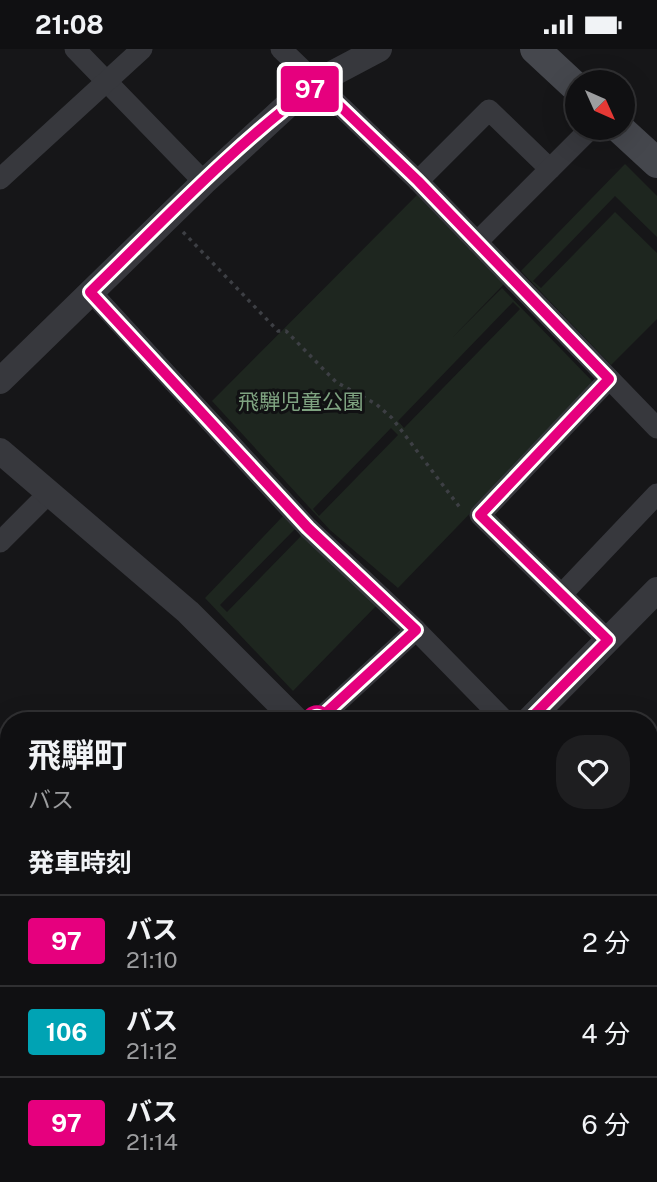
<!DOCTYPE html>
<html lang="ja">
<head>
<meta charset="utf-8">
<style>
  :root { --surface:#101012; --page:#1e1e20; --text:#f1f3f6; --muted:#9c9d9f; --line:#303032 }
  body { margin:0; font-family:"Public Sans","Noto Sans JP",sans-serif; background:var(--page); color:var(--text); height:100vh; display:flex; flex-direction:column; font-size:26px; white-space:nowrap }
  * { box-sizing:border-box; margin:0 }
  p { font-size:23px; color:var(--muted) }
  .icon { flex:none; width:38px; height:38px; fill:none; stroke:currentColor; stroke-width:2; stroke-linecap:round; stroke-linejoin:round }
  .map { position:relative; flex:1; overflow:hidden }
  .panel { position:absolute; left:0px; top:663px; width:658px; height:471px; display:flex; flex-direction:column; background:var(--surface); border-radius:28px 28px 0 0; box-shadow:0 7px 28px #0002,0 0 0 2px var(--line) }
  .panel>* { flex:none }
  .badge { padding:0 14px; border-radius:5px; font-size:24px; line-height:46px }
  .needle { width:46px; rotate:135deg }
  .fabs { position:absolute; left:565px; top:21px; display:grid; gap:14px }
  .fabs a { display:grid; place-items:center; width:70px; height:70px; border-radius:50%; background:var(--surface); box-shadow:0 7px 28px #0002,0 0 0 2px var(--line); font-size:35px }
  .map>.badge { position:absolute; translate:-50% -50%; box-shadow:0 0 0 4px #fff }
  h2 { padding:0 28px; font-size:26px; line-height:63px }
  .round { display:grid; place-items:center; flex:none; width:74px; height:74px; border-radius:28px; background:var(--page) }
  .overview { display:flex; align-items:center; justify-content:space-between; height:119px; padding:0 28px }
  h1 { font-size:33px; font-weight:700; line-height:52px }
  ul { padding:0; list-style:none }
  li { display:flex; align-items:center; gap:21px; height:91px; padding:0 28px; border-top:2px solid var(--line) }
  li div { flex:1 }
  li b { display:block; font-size:26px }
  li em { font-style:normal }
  li .badge { min-width:77px; font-weight:700; text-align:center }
  .status { display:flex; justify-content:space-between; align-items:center; height:49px; padding:0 35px; background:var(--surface); direction:ltr }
  .status svg { height:19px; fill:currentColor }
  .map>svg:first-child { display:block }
  .green { fill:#1e261f; fill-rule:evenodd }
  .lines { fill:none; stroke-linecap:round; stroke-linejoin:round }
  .stream { stroke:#2c353c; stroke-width:5 }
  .building { fill:#404145; stroke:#303034; stroke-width:2 }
  .path { stroke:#3d3f44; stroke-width:3.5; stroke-dasharray:3.5 5; stroke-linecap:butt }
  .minor { stroke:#37383d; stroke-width:21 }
  .tertiary { stroke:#37383d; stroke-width:26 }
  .secondary { stroke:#45474d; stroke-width:30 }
  .line-casing { stroke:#fff; stroke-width:16 }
  .line { stroke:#e6007e; stroke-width:10 }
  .stop-dot { fill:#fff; stroke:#e6007e; stroke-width:3.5 }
  .labels { text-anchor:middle; stroke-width:6; stroke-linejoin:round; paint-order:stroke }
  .park-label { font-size:21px; fill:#7fa381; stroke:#111113 }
</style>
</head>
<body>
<div class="status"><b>21:08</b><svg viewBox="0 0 49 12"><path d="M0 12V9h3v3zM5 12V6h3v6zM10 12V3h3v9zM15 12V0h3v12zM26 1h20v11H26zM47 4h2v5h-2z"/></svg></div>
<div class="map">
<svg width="657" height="1133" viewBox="0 0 657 1133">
  <rect width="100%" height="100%" fill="#161618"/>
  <g class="green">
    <path d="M625 115 657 147V188L615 147 533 232 541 239 615 163 657 204V270L611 316 521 222Z"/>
    <path d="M417 146 504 235 452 289 502 239 595 335 398 539 330 481 212 352ZM513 253 520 260 404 379 398 372ZM391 379 398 386 319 467 313 460Z"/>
    <path d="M283 467 378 555 293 642 205 549ZM295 480 301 487 227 563 220 556Z"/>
  </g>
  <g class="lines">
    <path class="stream" d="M649 1062 657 1070"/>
  </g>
  <path class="building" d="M657 963V1016L649 1008V971Z"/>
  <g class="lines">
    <g class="path">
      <path d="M183 183 278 282H286L336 333 376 355 392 369 461 460"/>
      <path d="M649 698 657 690"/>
    </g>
    <g class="minor">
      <path d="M75 0 204 133"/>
      <path d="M281 0 418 132 657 379"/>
      <path d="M0 130 142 0"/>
      <path d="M418 132 489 61 550 120"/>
      <path d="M477 193 591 79"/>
      <path d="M90 242 308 479 416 581 505 672"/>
      <path d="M0 493 48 445"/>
      <path d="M562 545 657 445"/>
      <path d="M608 591 480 466 609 330"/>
      <path d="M317 672 416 581"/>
      <path d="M649 824 657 831"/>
      <path d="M649 939 657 931"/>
      <path d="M649 1040 657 1048"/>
      <path d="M63 1133 70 1125"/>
    </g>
    <g class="tertiary">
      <path d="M0 332 204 133 290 54 328 27 379 0"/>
      <path d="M0 402 188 563 297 672"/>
      <path d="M528 672 657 541"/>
    </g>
    <g class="secondary">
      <path d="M535 0 578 40"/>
      <path d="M619 79 657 114"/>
    </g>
  </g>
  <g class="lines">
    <defs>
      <path id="line" d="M317 672 416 581 308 479 90 243C163 172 235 95 317 35L418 132 609 330 480 466 608 591 528 672"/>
    </defs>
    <use href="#line" class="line-casing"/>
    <use href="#line" class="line"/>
  </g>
  <circle class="stop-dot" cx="317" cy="672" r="14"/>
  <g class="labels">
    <g class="park-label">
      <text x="301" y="360">飛騨児童公園</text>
    </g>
  </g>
</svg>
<div class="fabs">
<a><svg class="needle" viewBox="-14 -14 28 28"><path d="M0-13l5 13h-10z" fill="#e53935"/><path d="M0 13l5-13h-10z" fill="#9c9d9f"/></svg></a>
</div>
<b class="badge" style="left:310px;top:40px;background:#e6007e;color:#fff">97</b>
<section class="panel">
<div class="overview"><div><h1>飛騨町</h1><p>バス</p></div><a class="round"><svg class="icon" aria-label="heart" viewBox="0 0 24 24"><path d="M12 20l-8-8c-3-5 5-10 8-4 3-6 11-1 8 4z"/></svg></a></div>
<h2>発車時刻</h2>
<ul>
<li><span class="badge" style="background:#e6007e;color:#fff">97</span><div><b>バス</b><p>21:10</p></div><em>2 分</em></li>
<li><span class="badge" style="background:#00a3b4;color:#fff">106</span><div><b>バス</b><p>21:12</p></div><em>4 分</em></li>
<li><span class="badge" style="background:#e6007e;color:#fff">97</span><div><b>バス</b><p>21:14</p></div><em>6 分</em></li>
</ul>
</section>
</div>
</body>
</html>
